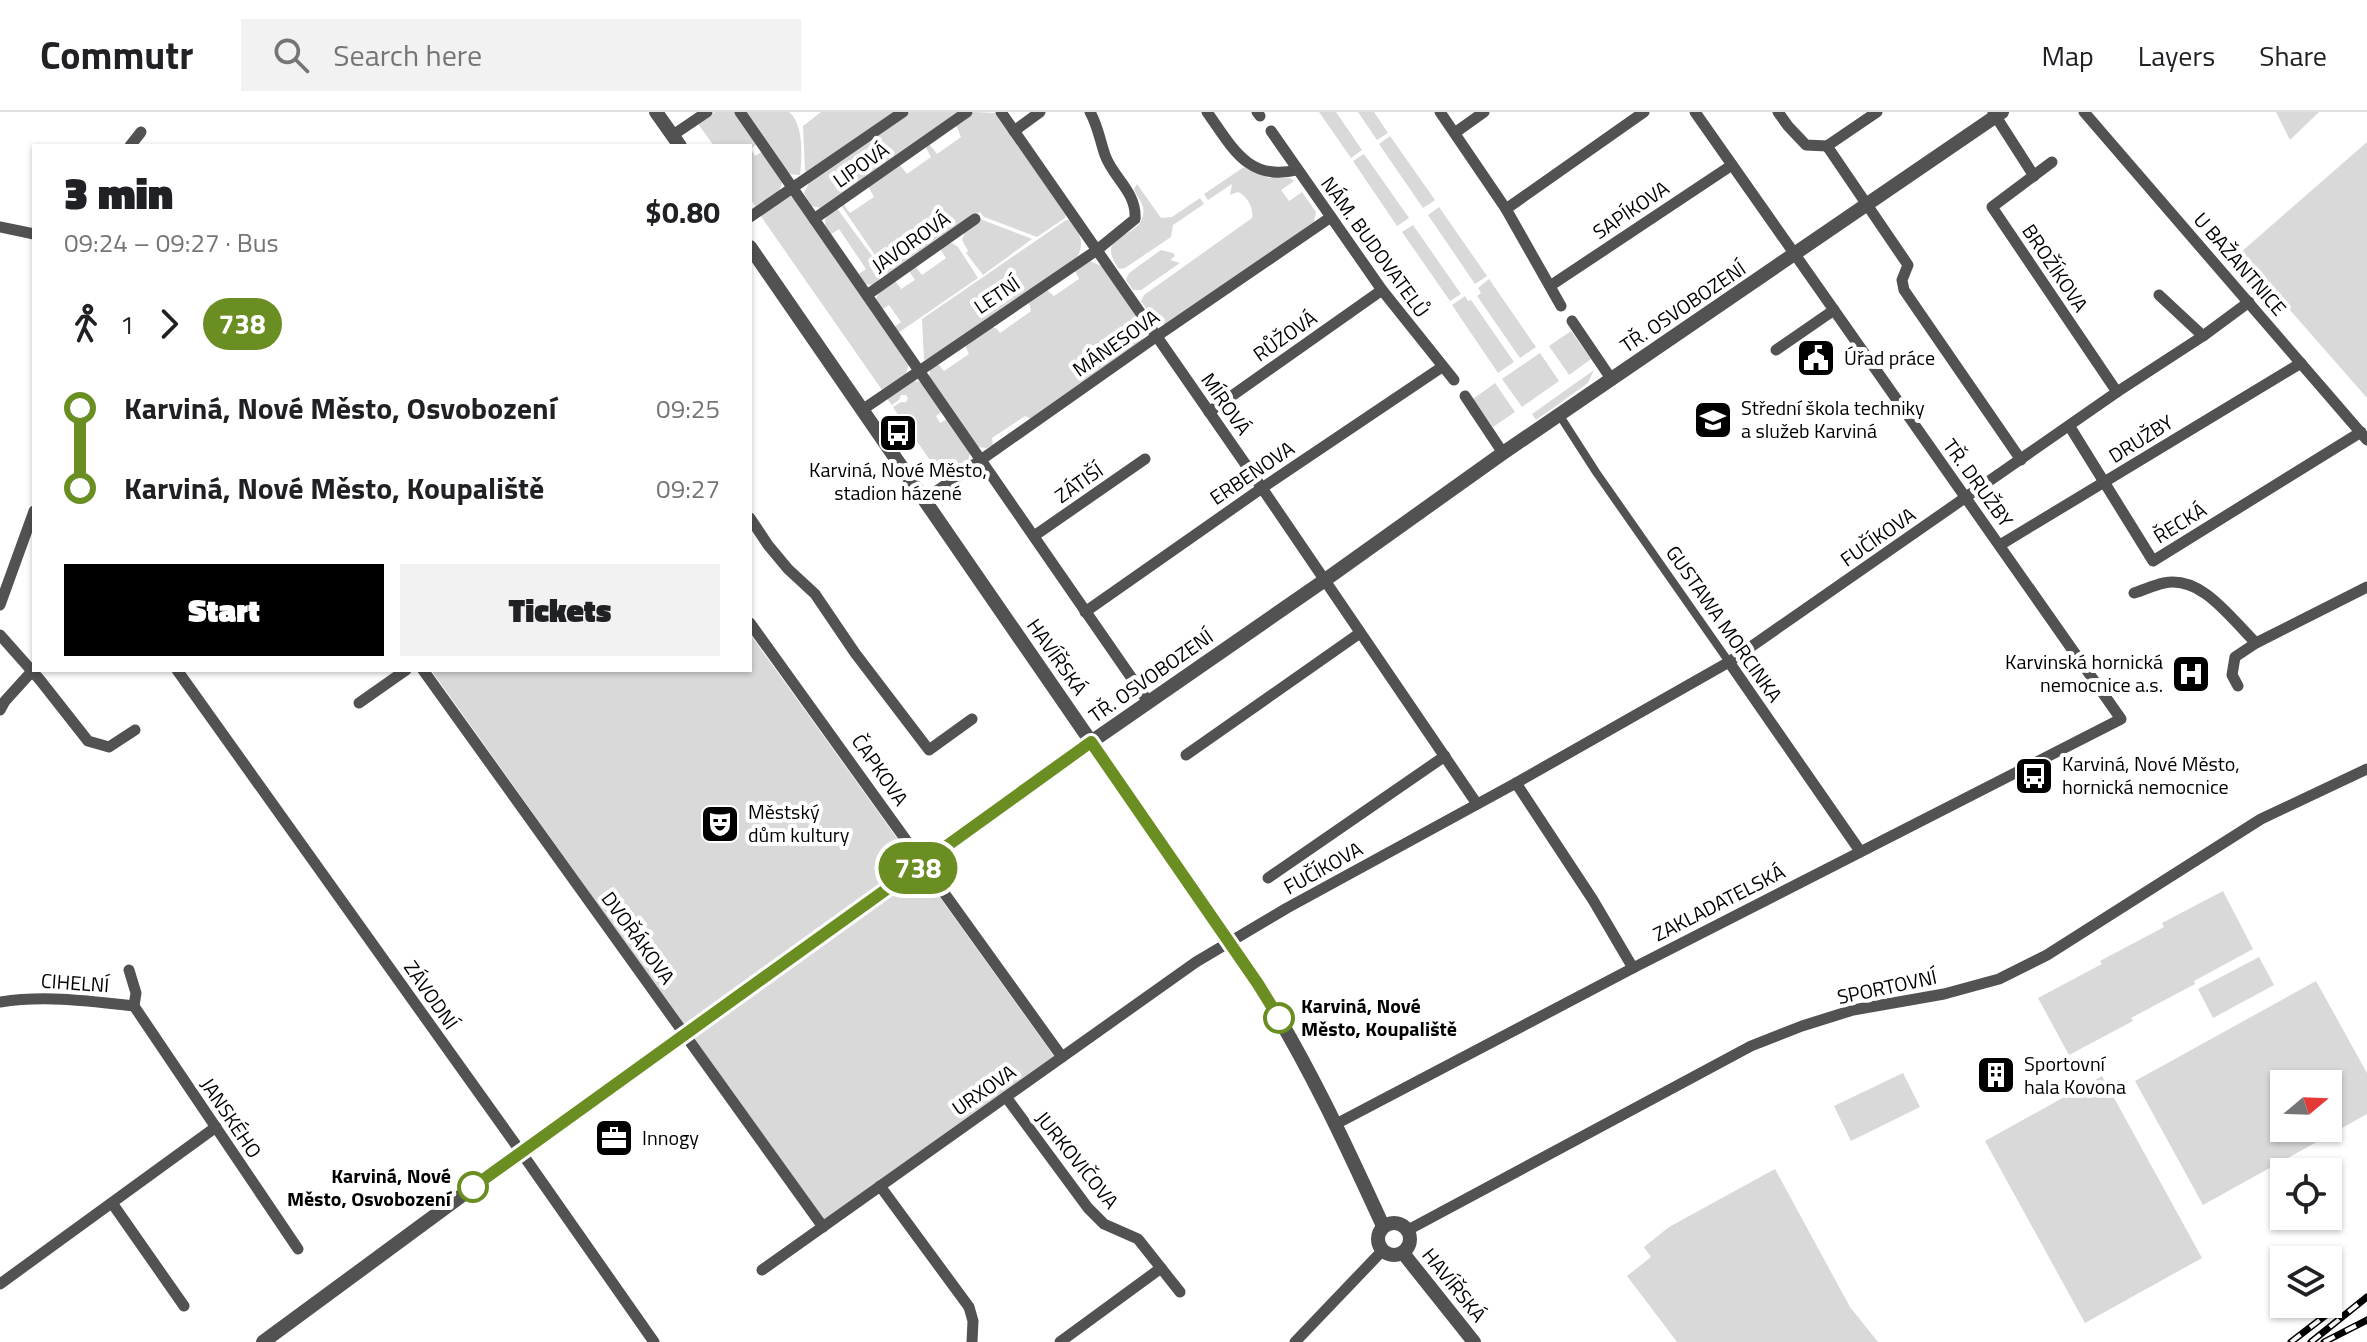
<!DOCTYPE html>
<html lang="en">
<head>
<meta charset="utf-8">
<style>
  :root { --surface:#fff; --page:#f2f2f2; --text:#202124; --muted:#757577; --line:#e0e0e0; --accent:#000 }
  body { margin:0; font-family:"Titillium Web",sans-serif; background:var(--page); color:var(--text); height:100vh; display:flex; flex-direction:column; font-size:30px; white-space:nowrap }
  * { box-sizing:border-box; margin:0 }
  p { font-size:26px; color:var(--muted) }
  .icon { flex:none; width:44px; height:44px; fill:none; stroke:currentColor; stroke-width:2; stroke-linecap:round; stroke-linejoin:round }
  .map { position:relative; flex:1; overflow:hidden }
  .side { position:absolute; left:32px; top:32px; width:720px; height:528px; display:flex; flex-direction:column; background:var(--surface); border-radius:0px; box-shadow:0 2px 6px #0004 }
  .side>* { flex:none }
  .badge { padding:0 16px; border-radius:26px; font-size:28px; line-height:52px }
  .needle { width:52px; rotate:71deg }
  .fabs { position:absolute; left:2270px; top:958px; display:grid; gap:16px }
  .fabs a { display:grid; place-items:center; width:72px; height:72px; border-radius:0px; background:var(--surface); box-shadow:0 2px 6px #0004; font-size:40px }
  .map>.badge { position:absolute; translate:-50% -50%; box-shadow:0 0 0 4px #fff }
  .legs { display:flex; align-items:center; gap:12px; height:88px; padding:0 32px; font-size:26px }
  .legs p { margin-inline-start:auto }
  .overview { display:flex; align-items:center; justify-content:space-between; height:136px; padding:0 32px }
  h1 { font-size:44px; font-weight:800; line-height:60px }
  .action { display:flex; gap:16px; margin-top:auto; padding:16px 32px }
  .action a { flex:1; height:92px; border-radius:0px; background:var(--accent); color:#fff; font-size:32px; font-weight:800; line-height:92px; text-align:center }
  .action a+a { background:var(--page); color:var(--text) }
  ul { padding:0 32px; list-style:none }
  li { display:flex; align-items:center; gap:28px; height:80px; font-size:30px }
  li i { display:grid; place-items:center; width:12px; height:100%; margin:0 10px; background:currentColor }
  li i::after { content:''; width:20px; height:20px; margin:-10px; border:6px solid; border-radius:50%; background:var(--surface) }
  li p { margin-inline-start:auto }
  li:first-child i { background:linear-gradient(#0000 50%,currentColor 0) }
  li:last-child i { background:linear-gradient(currentColor 50%,#0000 0) }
  header { display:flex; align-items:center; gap:48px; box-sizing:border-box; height:112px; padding:0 40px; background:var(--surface); border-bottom:2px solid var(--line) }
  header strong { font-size:38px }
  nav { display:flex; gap:44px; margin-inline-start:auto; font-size:28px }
  .search { width:560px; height:72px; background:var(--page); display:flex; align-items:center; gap:20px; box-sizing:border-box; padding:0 28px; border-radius:0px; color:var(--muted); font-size:30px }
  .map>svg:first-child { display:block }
  .green { fill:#d9d9d9; fill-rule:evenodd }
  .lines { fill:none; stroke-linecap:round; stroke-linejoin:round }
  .pedestrian { stroke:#525252; stroke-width:8 }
  .minor { stroke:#525252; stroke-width:11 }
  .tertiary { stroke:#525252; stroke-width:14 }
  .rail-casing { stroke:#000; stroke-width:7 }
  .rail { stroke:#fff; stroke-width:4; stroke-dasharray:12; stroke-linecap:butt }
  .line-1-casing { stroke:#fff; stroke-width:18 }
  .line-1 { stroke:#6b8e23; stroke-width:12 }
  .stop-1-dot { fill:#fff; stroke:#6b8e23; stroke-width:4 }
  .labels { text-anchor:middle; stroke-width:8; stroke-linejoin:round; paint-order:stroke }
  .street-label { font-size:20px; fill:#000; stroke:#fff }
  .poi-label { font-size:20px; fill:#000; stroke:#fff; text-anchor:start }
  .stop-label { font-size:20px; font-weight:bold; fill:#000; stroke:#fff; text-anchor:start }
</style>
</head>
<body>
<header>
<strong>Commutr</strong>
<div class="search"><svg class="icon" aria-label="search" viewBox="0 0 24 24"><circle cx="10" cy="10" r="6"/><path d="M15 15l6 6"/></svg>Search here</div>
<nav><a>Map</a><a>Layers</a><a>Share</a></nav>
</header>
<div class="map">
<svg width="2367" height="1230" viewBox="0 0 2367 1230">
  <rect width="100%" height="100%" fill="#fff"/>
  <g class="green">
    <path d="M715 0H737L758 31 751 37 755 44 763 39 783 69 779 79 756 95 750 86V34H714L698 12Z"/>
    <path d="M744 0H789C804 12 802 45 800 63L788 62Z"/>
    <path d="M821 0H894L807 60 805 59 803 14Z"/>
    <path d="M910 0H964L821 96 811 94 804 81 810 69Z"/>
    <path d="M974 0 996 1 1066 103 1065 106 1037 125 984 105 980 100 888 162 840 92 844 93 850 101 874 85 868 74 900 53 907 62 931 45 925 34 930 33 937 42 961 25 956 13Z"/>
    <path d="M1319 0H1336L1362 38 1351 46Z"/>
    <path d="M1358 0H1374L1388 21 1377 28Z"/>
    <path d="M2276 0H2319L2290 28Z"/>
    <path d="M1390 24 1435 88 1423 96 1379 32Z"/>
    <path d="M2367 30V286L2240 141Z"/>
    <path d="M1364 42 1409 106 1397 114 1353 49Z"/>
    <path d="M1244 55 1269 66H1290L1294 69 1281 78 1289 89 1302 80 1316 100 1314 110 1167 212H1158L1141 189 1144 183 1252 106C1254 96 1247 84 1238 80L1230 83 1232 72 1208 88 1204 82Z"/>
    <path d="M1137 72 1161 106 1172 105 1200 86 1204 92 1173 113 1171 125 1125 156 1119 157C1090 118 1149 129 1143 95 1141 89 1136 83 1134 77Z"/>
    <path d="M791 84 795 86 909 251 906 262 882 278 760 103Z"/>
    <path d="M836 95 875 148 869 153 874 161 881 156 885 163 872 173 865 172 857 163 866 157 839 117 830 123C821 110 825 104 836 95Z"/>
    <path d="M1439 95 1487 164 1475 172 1428 103Z"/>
    <path d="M980 107 1032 127 983 163 966 141 968 139 962 128 966 117Z"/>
    <path d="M1066 108H1070C1079 121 1086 130 1077 145L930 246 924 248 922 207Z"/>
    <path d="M1413 113 1461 182 1450 189 1402 120Z"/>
    <path d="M952 131 958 135 978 166 898 221 893 216 901 210 889 193 881 198 876 188 879 177 895 169 901 177 915 168 909 159 916 155 922 163 946 146 940 137 946 132Z"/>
    <path d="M1161 138 1173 141 1175 144 1170 148 1180 151 1141 178H1133L1126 168 1129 161Z"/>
    <path d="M1090 149 1102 154 1142 213 1144 223 1141 230 1031 307 1025 304 992 326 993 333 987 336 977 335 929 265 930 258 935 253H939L944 259 969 242 965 234 991 215 996 216 1000 221 1031 199 1029 191 1047 178 1054 184 1079 167 1075 159Z"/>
    <path d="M1489 167 1536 235 1520 246 1477 184 1481 181 1478 176Z"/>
    <path d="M1465 184 1468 189 1471 188 1514 250 1498 261 1452 193Z"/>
    <path d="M1571 219 1591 247 1569 263 1549 234Z"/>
    <path d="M1540 241 1559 269 1522 295 1502 267Z"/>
    <path d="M1594 258 1588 271 1536 308 1532 302Z"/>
    <path d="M914 269 922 270 944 298 936 304 940 311 949 306 970 339 968 350 943 367 907 315 909 313 903 304 900 306 893 295 901 290H906L908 286 906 283H901L899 288 892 293 887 287Z"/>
    <path d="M1495 271 1515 300 1493 315 1473 287Z"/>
    <path d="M750 522 1054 944 823 1108 431 558H750Z"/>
    <path d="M2223 779 2253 837 2194 869 2195 872 2131 906 2133 909 2069 943 2038 886 2102 852 2100 849 2164 815 2162 811Z"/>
    <path d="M2259 845 2274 873 2213 906 2198 877Z"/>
    <path d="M2316 869 2367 961V1002L2203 1093 2135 969ZM2328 972V1016H2284V972Z"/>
    <path d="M1903 961 1920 995 1851 1029 1834 994Z"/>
    <path d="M2102 964 2202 1146 2085 1211 1985 1029Z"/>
    <path d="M1775 1057 1850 1195 1878 1230H1677L1627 1164 1651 1145 1644 1135 1669 1115Z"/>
  </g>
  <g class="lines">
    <path class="pedestrian" d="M1560 304 1596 360 1729 550"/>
    <g class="minor">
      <path d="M740 0 1149 591"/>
      <path d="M1001 0 1262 376 1477 692"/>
      <path d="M1207 0C1232 35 1248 70 1297 58"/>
      <path d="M1257 0 1260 4"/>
      <path d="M1440 0 1506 97 1561 194"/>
      <path d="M1778 0 1788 14 1806 33 1827 34"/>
      <path d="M1993 0 2034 64"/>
      <path d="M2084 0 2367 328"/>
      <path d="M1014 19 1040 0"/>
      <path d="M1271 19 1382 178 1454 268"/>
      <path d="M1456 20 1484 0"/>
      <path d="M673 23 707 0"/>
      <path d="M130 34 141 20"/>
      <path d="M1827 34 1908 153 1902 168 1904 178 2021 348"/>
      <path d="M1827 34 1877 0"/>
      <path d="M2052 50 1992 95 2117 280"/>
      <path d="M1506 97 1644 0"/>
      <path d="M750 105 903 0"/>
      <path d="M814 107 967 0"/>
      <path d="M0 115 34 122"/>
      <path d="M1550 174 1732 53"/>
      <path d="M867 183 975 107"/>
      <path d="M2159 183 2203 224"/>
      <path d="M1572 209 1612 268"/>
      <path d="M1776 238 1834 198"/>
      <path d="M1465 284 1503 341"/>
      <path d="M862 298 1097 138 1135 107C1137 80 1113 66 1105 43 1100 29 1098 14 1090 0"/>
      <path d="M1209 300 1382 178"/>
      <path d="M2070 315 2153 449 2361 320"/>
      <path d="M924 388 1157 224 1331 105"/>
      <path d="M750 406 768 433 788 457 815 482 855 541 929 638 972 607"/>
      <path d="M1034 424 1145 347"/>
      <path d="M2000 433 2301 251"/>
      <path d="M2134 481C2144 478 2154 473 2164 471 2202 463 2231 507 2256 531"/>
      <path d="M0 493 34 399"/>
      <path d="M1085 500 1262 376 1442 255"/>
      <path d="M750 511 1062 945"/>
      <path d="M0 523 40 568 88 629 109 635 135 618"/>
      <path d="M1729 550 1860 739"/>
      <path d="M177 558 521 1040 654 1230"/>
      <path d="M423 558 823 1115"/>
      <path d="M2238 574 2232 563 2235 545 2256 531 2367 475"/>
      <path d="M359 591 406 558"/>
      <path d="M0 598 5 589 34 557"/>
      <path d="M1186 643 1360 521"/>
      <path d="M1516 671 1593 788 1633 856"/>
      <path d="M1268 766 1445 644"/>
      <path d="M0 890C45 883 89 889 134 894L136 881 129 858"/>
      <path d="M134 894 298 1137"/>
      <path d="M1006 985 1088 1096 1104 1112 1138 1127 1180 1180"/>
      <path d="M1336 1012 1633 856 2121 607 1695 0"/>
      <path d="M880 1074 969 1195 973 1209 972 1230"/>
      <path d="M112 1091 184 1194"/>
      <path d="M1408 1118 1751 934 1802 914 1853 898 1944 882 1999 867 2047 843 2261 707 2367 657"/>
      <path d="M762 1158 1196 850 1287 796 1516 671 1729 550 2117 280 2203 224 2249 190"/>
      <path d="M0 1172 216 1015"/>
      <path d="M1060 1230 1161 1156"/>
      <path d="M1295 1230 1383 1138"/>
    </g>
    <g class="tertiary">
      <path d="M656 0 680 34"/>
      <path d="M750 135 1258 872C1307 949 1345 1031 1383 1114"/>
      <circle cx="1394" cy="1127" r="16"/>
      <path d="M1403 1141 1474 1230"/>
      <path d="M263 1230 521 1040 1091 630 1325 468 1503 341 2002 0"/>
    </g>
    <defs>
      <g id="rail">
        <path d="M2291 1230 2330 1200"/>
        <path d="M2311 1230 2367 1185"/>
        <path d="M2324 1230 2367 1208"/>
      </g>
    </defs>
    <use href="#rail" class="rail-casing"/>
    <use href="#rail" class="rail"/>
  </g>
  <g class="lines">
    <defs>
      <path id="line-1" d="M473 1075 1091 630 1258 872 1279 906"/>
    </defs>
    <use href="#line-1" class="line-1-casing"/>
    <use href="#line-1" class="line-1"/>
  </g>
  <defs>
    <symbol id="civic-square" viewBox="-11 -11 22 22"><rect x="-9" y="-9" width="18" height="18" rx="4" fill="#000" stroke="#fff"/><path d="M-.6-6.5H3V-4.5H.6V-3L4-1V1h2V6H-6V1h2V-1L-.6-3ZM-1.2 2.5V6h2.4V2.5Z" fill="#fff"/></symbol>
    <symbol id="school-square" viewBox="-11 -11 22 22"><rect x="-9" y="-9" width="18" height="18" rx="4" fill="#000" stroke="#fff"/><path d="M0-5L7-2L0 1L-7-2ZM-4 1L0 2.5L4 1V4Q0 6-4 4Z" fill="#fff"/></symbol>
    <symbol id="bus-square" viewBox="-11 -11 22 22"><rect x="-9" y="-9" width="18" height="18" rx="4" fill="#000" stroke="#fff"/><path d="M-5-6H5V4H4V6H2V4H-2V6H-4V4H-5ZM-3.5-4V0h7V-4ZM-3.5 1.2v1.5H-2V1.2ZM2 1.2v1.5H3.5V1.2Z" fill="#fff"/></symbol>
    <symbol id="hospital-square" viewBox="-11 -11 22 22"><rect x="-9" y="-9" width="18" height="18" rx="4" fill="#000" stroke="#fff"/><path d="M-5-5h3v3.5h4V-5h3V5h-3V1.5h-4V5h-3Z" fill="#fff"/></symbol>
    <symbol id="theatre-square" viewBox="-11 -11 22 22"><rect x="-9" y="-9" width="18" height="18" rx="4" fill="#000" stroke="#fff"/><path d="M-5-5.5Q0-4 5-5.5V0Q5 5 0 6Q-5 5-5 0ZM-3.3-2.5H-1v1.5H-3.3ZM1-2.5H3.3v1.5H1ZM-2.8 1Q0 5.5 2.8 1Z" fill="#fff"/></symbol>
    <symbol id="building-square" viewBox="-11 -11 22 22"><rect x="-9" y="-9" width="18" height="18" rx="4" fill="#000" stroke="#fff"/><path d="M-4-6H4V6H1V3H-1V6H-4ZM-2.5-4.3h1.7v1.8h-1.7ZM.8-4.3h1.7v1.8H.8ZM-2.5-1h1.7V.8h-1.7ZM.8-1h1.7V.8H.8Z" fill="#fff"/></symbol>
    <symbol id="office-square" viewBox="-11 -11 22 22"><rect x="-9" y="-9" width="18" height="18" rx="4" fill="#000" stroke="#fff"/><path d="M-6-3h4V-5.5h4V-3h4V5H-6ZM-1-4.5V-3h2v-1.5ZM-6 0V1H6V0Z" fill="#fff"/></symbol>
  </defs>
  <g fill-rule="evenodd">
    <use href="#civic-square" x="1794" y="224" width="44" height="44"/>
    <use href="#school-square" x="1691" y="286" width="44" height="44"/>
    <use href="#bus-square" x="876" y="299" width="44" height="44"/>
    <use href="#hospital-square" x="2169" y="540" width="44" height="44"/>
    <use href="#bus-square" x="2012" y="642" width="44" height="44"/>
    <use href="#theatre-square" x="698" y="690" width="44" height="44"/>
    <use href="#building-square" x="1974" y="941" width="44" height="44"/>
    <use href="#office-square" x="592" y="1004" width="44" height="44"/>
  </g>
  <g class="stop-1-dot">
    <circle cx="1279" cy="906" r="14"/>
    <circle cx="473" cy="1075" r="14"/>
  </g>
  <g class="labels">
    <g class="street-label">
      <text transform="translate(861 53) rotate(-35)" y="7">LIPOVÁ</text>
      <text transform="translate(1631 98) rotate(-34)" y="7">SAPÍKOVA</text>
      <text transform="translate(911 130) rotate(-35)" y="7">JAVOROVÁ</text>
      <text transform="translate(1375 135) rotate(54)" y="7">NÁM. BUDOVATELŮ</text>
      <text transform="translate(2240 152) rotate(49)" y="7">U BAŽANTNICE</text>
      <text transform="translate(2055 156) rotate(56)" y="7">BROŽÍKOVA</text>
      <text transform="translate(997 183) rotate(-34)" y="7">LETNÍ</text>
      <text transform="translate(1683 195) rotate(-34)" y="7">TŘ. OSVOBOZENÍ</text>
      <text transform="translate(1285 224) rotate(-35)" y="7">RŮŽOVÁ</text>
      <text transform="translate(1116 231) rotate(-35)" y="7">MÁNESOVA</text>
      <text transform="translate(1226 292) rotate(55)" y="7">MÍROVÁ</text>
      <text transform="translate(2141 327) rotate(-32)" y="7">DRUŽBY</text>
      <text transform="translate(1252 361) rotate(-34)" y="7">ERBENOVA</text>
      <text transform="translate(1079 371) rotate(-35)" y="7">ZÁTIŠÍ</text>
      <text transform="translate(1978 371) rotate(54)" y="7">TŘ. DRUŽBY</text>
      <text transform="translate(2180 411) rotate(-32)" y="7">ŘECKÁ</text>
      <text transform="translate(1878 425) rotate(-35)" y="7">FUČÍKOVA</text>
      <text transform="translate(1724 512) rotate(55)" y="7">GUSTAWA MORCINKA</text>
      <text transform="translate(1057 545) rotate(55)" y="7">HAVÍŘSKÁ</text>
      <text transform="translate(1151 564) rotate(-35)" y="7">TŘ. OSVOBOZENÍ</text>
      <text transform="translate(880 658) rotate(55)" y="7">ČAPKOVA</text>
      <text transform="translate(1323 756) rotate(-29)" y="7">FUČÍKOVA</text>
      <text transform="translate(1719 791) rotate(-27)" y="7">ZAKLADATELSKÁ</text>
      <text transform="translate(638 826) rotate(54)" y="7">DVOŘÁKOVA</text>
      <text transform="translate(75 871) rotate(4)" y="7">CIHELNÍ</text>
      <text transform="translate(1887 875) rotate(-12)" y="7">SPORTOVNÍ</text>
      <text transform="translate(431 883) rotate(55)" y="7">ZÁVODNÍ</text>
      <text transform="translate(984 978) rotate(-35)" y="7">URXOVA</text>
      <text transform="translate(231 1006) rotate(56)" y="7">JANSKÉHO</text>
      <text transform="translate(1077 1048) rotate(51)" y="7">JURKOVIČOVA</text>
      <text transform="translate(1454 1173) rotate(51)" y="7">HAVÍŘSKÁ</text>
    </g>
    <g class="poi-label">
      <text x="1844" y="253">Úřad práce</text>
      <text x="1741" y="303">Střední škola techniky<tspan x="1741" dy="23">a služeb Karviná</tspan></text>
      <text x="898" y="365" text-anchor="middle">Karviná, Nové Město,<tspan x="898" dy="23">stadion házené</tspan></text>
      <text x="2163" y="557" text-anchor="end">Karvinská hornická<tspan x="2163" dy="23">nemocnice a.s.</tspan></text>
      <text x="2062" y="659">Karviná, Nové Město,<tspan x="2062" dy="23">hornická nemocnice</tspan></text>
      <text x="748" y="707">Městský<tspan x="748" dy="23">dům kultury</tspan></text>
      <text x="2024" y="959">Sportovní<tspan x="2024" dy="23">hala Kovona</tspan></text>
      <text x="642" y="1033">Innogy</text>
    </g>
    <g class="stop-label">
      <text x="1301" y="901">Karviná, Nové<tspan x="1301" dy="23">Město, Koupaliště</tspan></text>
      <text x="451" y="1071" text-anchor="end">Karviná, Nové<tspan x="451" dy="23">Město, Osvobození</tspan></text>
    </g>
  </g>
</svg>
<div class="fabs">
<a><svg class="needle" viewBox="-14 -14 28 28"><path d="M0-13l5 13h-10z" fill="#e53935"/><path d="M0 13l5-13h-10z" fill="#757577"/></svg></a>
<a><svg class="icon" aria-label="locate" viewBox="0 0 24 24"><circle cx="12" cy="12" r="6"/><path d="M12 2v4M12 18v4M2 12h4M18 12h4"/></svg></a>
<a><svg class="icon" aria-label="layers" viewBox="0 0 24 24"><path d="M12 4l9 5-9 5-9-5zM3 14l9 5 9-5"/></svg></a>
</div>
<b class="badge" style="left:918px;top:756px;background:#6b8e23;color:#fff">738</b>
<section class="side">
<div class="overview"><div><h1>3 min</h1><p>09:24 – 09:27 · Bus</p></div><b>$0.80</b></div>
<div class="legs"><svg class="icon" aria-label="walk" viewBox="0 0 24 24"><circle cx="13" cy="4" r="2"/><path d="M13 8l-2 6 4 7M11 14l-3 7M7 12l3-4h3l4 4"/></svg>1<svg class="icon" aria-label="forward" viewBox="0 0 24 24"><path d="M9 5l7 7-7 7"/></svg><b class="badge" style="background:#6b8e23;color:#fff">738</b></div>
<ul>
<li><i style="color:#6b8e23"></i><b>Karviná, Nové Město, Osvobození</b><p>09:25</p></li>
<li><i style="color:#6b8e23"></i><b>Karviná, Nové Město, Koupaliště</b><p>09:27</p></li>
</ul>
<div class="action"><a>Start</a><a>Tickets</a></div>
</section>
</div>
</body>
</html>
